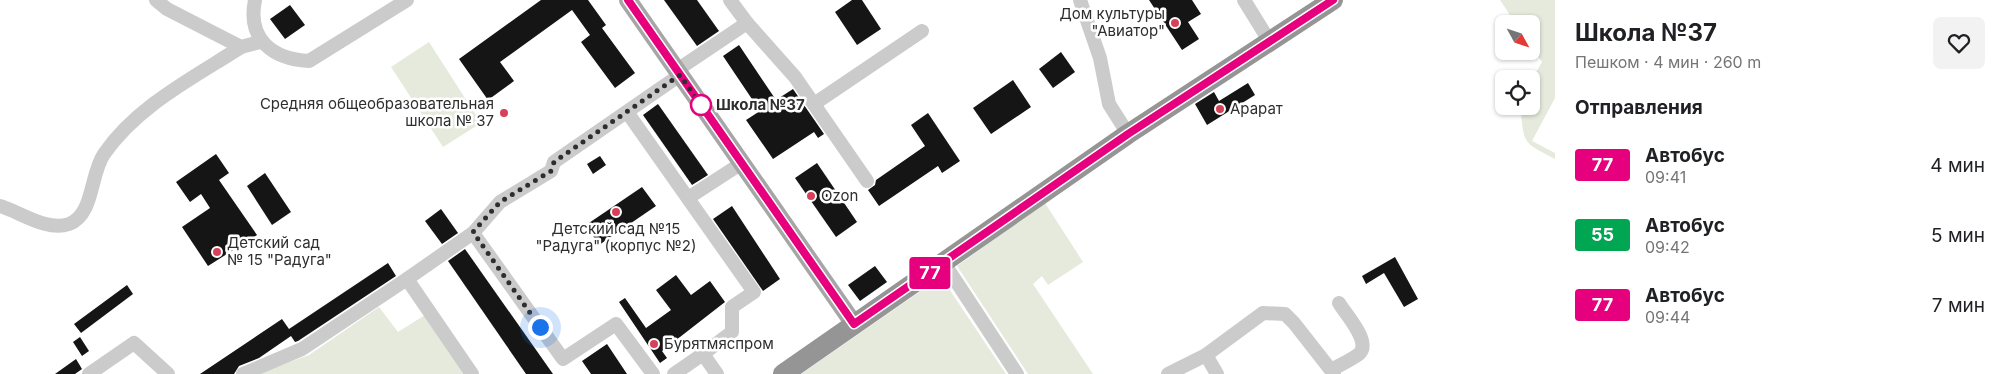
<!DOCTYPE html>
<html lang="ru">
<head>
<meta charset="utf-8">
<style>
  :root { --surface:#fff; --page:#f2f2f2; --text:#202124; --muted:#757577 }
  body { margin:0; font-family:Inter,sans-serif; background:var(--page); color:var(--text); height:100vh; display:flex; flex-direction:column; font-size:19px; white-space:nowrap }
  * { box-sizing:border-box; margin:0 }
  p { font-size:16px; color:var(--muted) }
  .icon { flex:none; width:28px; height:28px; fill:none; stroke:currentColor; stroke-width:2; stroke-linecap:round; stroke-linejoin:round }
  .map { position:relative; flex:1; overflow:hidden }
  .panel { display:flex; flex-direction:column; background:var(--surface); width:450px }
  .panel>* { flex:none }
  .badge { padding:0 10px; border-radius:4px; font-size:18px; line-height:32px }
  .needle { width:32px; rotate:130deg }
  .fabs { position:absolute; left:1495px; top:15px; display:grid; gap:10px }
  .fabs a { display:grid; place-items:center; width:45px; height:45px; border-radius:8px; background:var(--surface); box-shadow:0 1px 4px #0004; font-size:25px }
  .you { position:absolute; width:25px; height:25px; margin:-12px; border:4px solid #fff; border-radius:50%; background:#1a73e8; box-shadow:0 0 0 8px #1a73e833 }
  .map>.badge { position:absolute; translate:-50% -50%; box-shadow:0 0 0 2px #fff }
  h2 { padding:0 20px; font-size:19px; line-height:45px }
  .round { display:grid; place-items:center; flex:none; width:52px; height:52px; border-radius:8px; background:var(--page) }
  .headline { display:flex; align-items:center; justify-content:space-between; height:85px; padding:0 20px }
  h1 { font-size:24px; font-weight:700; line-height:38px }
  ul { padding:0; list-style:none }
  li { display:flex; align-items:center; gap:15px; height:70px; padding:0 20px }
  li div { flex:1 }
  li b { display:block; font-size:19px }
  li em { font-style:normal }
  li .badge { min-width:55px; font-weight:700; text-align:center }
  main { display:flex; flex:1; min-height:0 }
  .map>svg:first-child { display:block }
  .green { fill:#e5eadd }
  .building { fill:#151515 }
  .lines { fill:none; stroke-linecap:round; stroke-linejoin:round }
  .minor { stroke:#cbcbcb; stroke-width:14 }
  .major { stroke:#a6a6a6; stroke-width:18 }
  .highway { stroke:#959595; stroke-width:20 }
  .line-casing { stroke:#fff; stroke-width:11 }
  .line { stroke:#e6007e; stroke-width:8 }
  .walk { stroke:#2e2e2e; stroke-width:5; stroke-dasharray:0 9 }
  .poi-dot { fill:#d54159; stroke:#fff; stroke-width:2 }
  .stop-dot { fill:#fff; stroke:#e6007e; stroke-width:2.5 }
  .labels { text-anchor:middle; stroke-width:5; stroke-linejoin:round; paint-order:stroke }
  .poi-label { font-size:15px; fill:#2e2e2e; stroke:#fff; text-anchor:start }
  .stop-label { font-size:15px; font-weight:bold; fill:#2e2e2e; stroke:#fff; text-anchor:start }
</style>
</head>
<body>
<main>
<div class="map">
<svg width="1555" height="374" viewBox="0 0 1555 374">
  <rect width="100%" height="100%" fill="#fff"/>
  <g class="green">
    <path d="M1500 0H1555V98L1532 141 1555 153V159C1520 141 1525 144 1520 106H1531V81L1542 62 1531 46V24H1516Z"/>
    <path d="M429 42 481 123 443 147 391 67Z"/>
    <path d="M1045 203 1083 262 1048 285 1042 276 1033 284 1093 374H1028L957 266Z"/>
    <path d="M941 277 1006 374H801Z"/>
    <path d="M379 307 398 332 425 315 467 374H256L309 355Z"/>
  </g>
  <g class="building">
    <path d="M541 0H588L606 25 602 28 635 73 615 88 581 42 590 35 572 10 500 62 514 81 488 100 459 59Z"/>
    <path d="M664 0H697L719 31 697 46Z"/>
    <path d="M852 0H862L881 29 857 45 835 12Z"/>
    <path d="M1149 0H1192L1201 14 1188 22 1199 39 1182 50Z"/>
    <path d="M290 5 305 25 285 39 270 19Z"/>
    <path d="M739 45 776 100 793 89 824 134 818 138 814 132 773 159 746 120 760 111 723 56Z"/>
    <path d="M1061 52 1075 72 1053 88 1039 69Z"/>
    <path d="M1013 80 1031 107 991 134 973 108Z"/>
    <path d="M1248 83 1255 95 1207 125 1195 104 1214 92 1219 101Z"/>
    <path d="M658 104 708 175 692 185 643 115Z"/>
    <path d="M928 113 960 161 942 173 938 166 879 206 868 190 875 185 876 180 925 146 911 125Z"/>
    <path d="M216 154 229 173 219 180 257 235 208 266 182 227 210 208 201 194 190 202 176 182Z"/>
    <path d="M600 156 606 165 593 174 587 164Z"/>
    <path d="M817 163 857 222 836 237 795 178Z"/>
    <path d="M265 173 291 212 272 225 247 186Z"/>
    <path d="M642 187 656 206 599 245 586 225Z"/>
    <path d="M732 206 780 279 763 291 713 219Z"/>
    <path d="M441 209 458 233 442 244 425 221Z"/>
    <path d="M465 249 553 374H526L448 261Z"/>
    <path d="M1395 257 1418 299 1404 307 1384 273 1366 284 1362 276Z"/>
    <path d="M388 263 396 276 298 341 295 342 291 336 259 358 239 366 234 374H200L282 319 289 329Z"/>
    <path d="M875 266 887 282 860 301 848 285Z"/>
    <path d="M676 275 691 295 710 281 725 302 662 351 667 358 660 363 619 302 625 298 646 328 671 310 656 290Z"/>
    <path d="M127 285 133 294 81 333 74 324Z"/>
    <path d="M80 337 89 351 82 356 73 342Z"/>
    <path d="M607 344 627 374H591L582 361Z"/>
    <path d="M76 359 82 369 75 374H55Z"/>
  </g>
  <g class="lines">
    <g class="minor">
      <path d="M156 0 167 9 241 47 260 42"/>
      <path d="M255 0C247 39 272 59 309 61L407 0"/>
      <path d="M730 0 747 23"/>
      <path d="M1080 0 1100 58 1109 104 1128 134"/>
      <path d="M1244 0 1270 42"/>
      <path d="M677 70 747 23 795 77 867 181"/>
      <path d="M814 104 922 31"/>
      <path d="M627 112 754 292 732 307V332L703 354"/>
      <path d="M688 198 742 163"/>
      <path d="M0 206C20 212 47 232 69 224 94 215 90 174 104 154 137 106 193 78 241 47"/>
      <path d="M473 233 500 202 551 171 554 162 680 75"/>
      <path d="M944 263 1017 374"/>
      <path d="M407 279 473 233 563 359 616 324 653 374"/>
      <path d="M1206 355 1217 374"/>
      <path d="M1331 370C1340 365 1351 360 1359 354 1372 342 1346 315 1339 303"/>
      <path d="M89 374 134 343 168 374"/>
      <path d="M243 374 302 349 407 279 472 374"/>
      <path d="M674 374 703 354 717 374"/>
      <path d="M1168 374 1206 355 1263 313 1285 314 1294 323 1334 374"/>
    </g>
    <path class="major" d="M628 0 854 324"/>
    <path class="highway" d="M783 374 1128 134 1333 0"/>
  </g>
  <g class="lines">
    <defs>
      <path id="line" d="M628 0 854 324 1128 134 1333 0"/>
    </defs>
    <use href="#line" class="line-casing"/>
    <use href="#line" class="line"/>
    <path class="walk" d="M540 327 473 232 500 202 551 171 554 162 680 75 701 105"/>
  </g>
  <g class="poi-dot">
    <circle cx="1175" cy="23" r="5"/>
    <circle cx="1220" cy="109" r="5"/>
    <circle cx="504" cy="113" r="5"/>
    <circle cx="811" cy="196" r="5"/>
    <circle cx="616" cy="212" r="5"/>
    <circle cx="217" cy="252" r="5"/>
    <circle cx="654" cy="344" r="5"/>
  </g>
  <circle class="stop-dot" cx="701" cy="105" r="10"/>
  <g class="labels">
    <g class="poi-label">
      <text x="1165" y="19" text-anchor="end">Дом культуры<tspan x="1165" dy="17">"Авиатор"</tspan></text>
      <text x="494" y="109" text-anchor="end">Средняя общеобразовательная<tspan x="494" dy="17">школа № 37</tspan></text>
      <text x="1230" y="114">Арарат</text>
      <text x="821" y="201">Ozon</text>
      <text x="616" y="234" text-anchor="middle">Детский сад №15<tspan x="616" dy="17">"Радуга" (корпус №2)</tspan></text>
      <text x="227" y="248">Детский сад<tspan x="227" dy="17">№ 15 "Радуга"</tspan></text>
      <text x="664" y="349">Бурятмяспром</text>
    </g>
    <g class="stop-label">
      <text x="716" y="110">Школа №37</text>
    </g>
  </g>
</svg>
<div class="fabs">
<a><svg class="needle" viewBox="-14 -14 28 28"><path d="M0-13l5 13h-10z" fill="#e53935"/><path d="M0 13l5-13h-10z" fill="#757577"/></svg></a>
<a><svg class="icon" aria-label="locate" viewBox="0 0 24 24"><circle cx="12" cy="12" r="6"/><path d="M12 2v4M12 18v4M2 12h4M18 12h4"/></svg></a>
</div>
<div class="you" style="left:540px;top:327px"></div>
<b class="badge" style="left:930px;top:273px;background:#e6007e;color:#fff">77</b>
</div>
<section class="panel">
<div class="headline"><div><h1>Школа №37</h1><p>Пешком · 4 мин · 260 m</p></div><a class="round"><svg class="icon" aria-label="heart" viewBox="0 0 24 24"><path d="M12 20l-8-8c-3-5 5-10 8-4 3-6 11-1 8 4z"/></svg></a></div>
<h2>Отправления</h2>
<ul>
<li><span class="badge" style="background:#e6007e;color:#fff">77</span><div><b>Автобус</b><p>09:41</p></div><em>4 мин</em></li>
<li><span class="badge" style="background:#00a651;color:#fff">55</span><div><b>Автобус</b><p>09:42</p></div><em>5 мин</em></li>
<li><span class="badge" style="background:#e6007e;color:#fff">77</span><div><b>Автобус</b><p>09:44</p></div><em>7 мин</em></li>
</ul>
</section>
</main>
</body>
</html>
